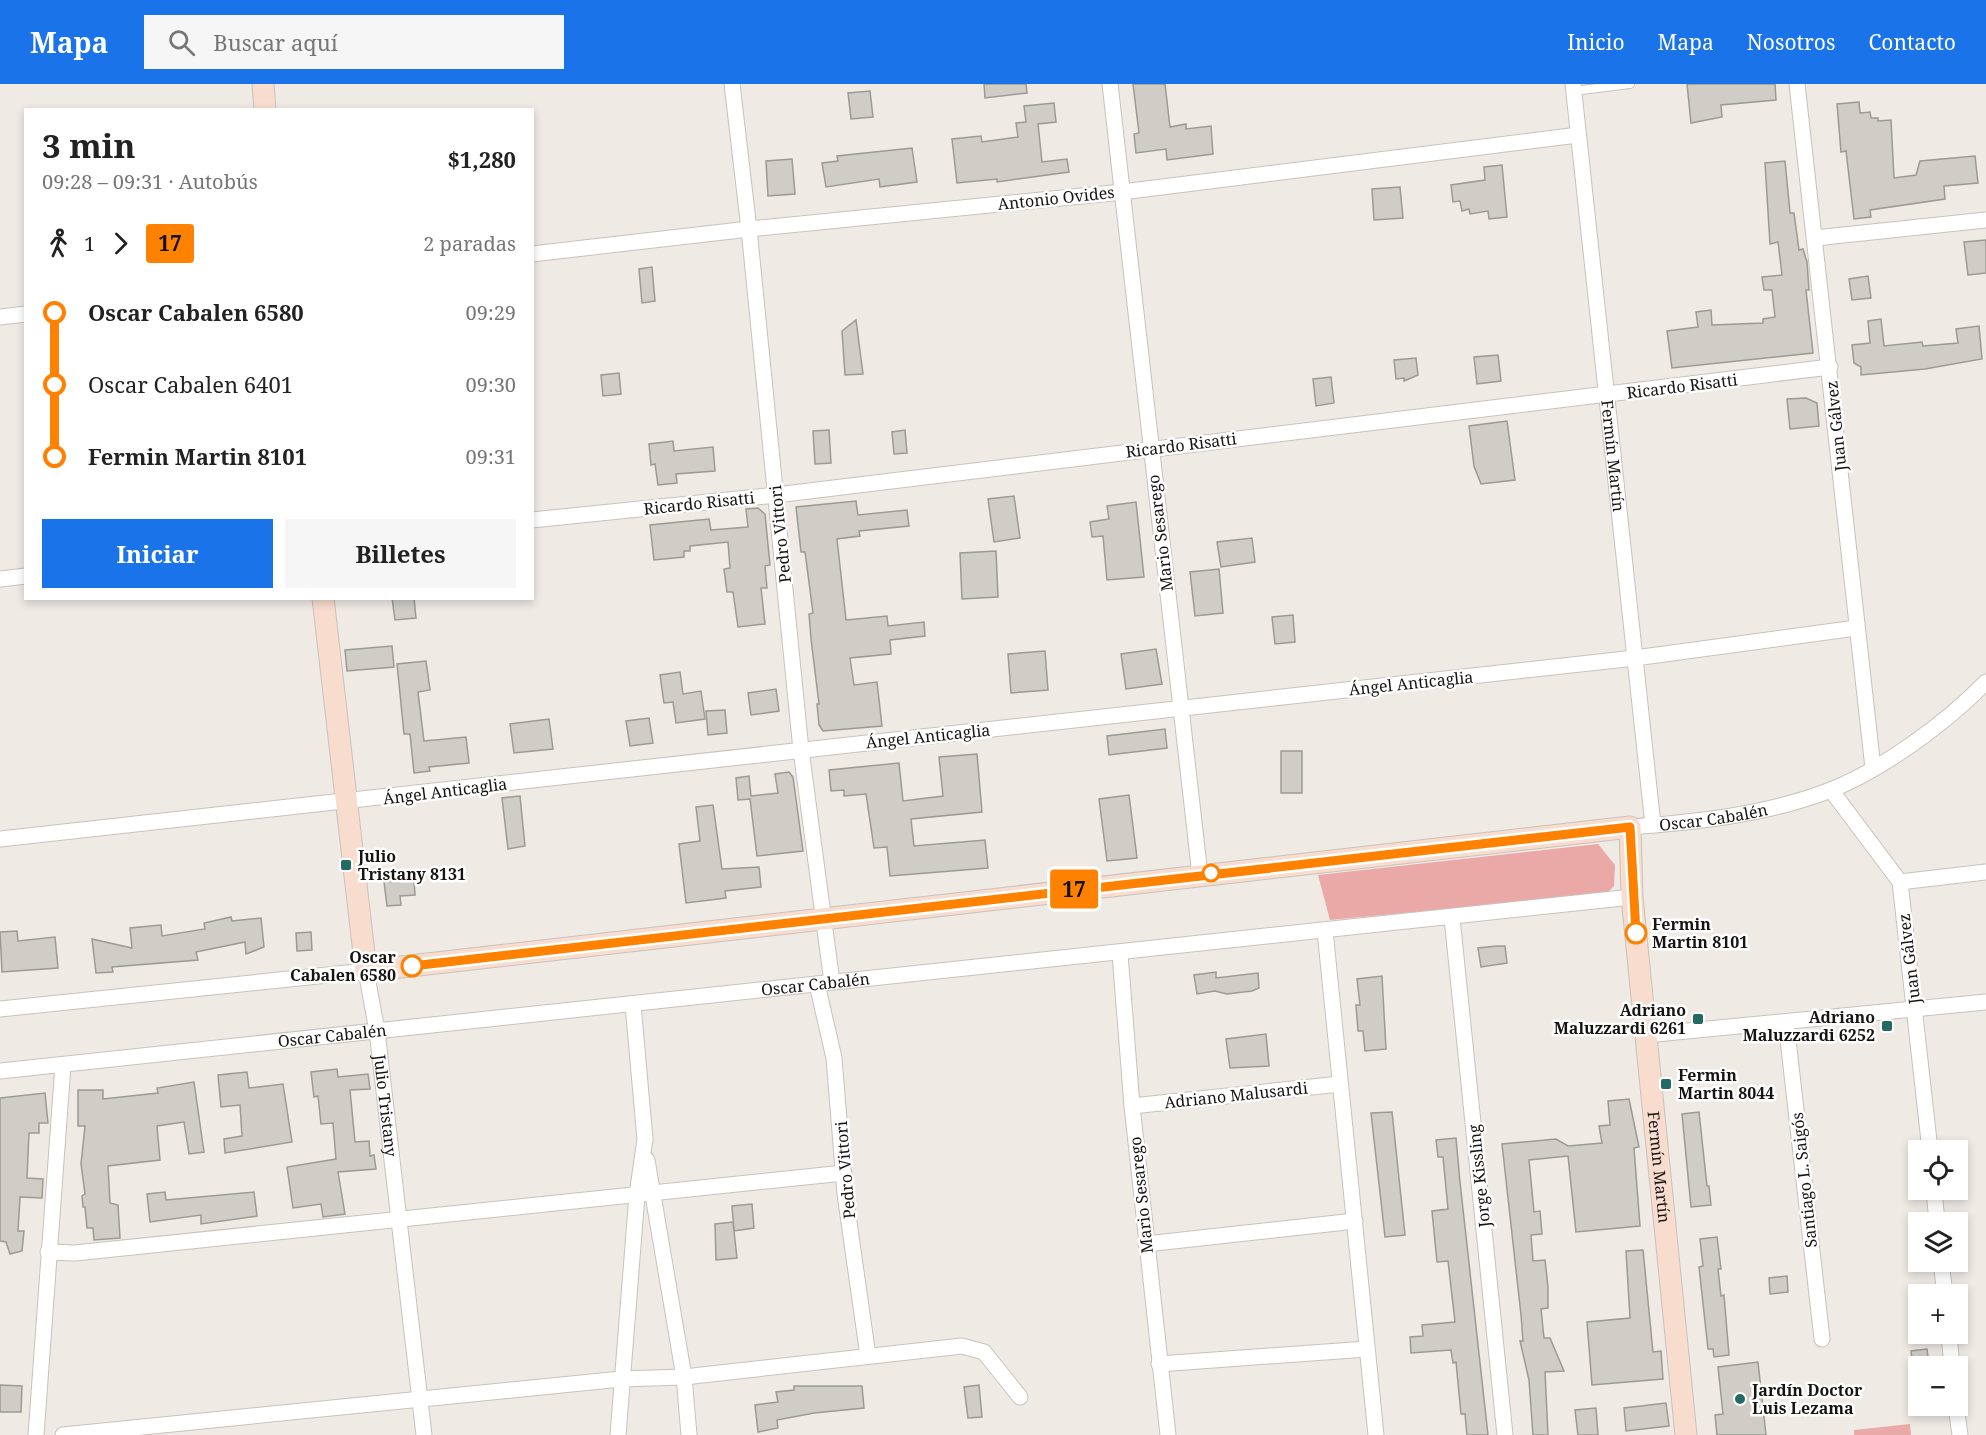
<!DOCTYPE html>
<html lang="es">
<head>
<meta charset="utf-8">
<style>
  :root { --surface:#fff; --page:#f6f6f6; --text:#222; --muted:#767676; --accent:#1a73e8 }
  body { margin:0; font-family:"Noto Serif",serif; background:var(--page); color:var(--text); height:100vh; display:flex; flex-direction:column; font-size:22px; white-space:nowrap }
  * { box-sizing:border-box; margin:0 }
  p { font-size:20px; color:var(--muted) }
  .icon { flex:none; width:33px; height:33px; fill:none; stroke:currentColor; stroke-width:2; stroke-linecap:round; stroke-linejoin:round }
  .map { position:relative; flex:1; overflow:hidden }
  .panel { position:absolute; left:24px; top:24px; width:510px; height:492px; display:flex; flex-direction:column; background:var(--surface); border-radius:0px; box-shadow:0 3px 9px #0003 }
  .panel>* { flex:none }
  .badge { padding:0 12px; border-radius:4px; font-size:21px; line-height:39px }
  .controls { position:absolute; left:1908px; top:1056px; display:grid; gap:12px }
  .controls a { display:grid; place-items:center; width:60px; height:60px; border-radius:0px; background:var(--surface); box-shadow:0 3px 9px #0003; font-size:30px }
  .map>.badge { position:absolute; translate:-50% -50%; box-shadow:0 0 0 3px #fff }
  .legs { display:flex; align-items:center; gap:9px; height:66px; padding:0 18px; font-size:20px }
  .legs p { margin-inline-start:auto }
  .head { display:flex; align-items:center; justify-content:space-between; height:102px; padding:0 18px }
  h1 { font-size:33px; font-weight:700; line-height:45px }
  .primary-button { display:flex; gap:12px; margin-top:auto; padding:12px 18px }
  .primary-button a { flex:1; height:69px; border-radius:0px; background:var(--accent); color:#fff; font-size:24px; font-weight:700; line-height:69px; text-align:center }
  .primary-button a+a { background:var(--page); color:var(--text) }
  ul { padding:0 18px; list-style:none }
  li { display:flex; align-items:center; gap:21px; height:72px; font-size:22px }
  li i { display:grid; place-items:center; width:9px; height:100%; margin:0 8px; background:currentColor }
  li i::after { content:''; width:15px; height:15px; margin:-8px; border:4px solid; border-radius:50%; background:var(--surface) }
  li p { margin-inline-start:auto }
  li:first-child i { background:linear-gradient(#0000 50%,currentColor 0) }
  li:last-child i { background:linear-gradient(currentColor 50%,#0000 0) }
  header { display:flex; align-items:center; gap:36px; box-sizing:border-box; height:84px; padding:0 30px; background:var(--accent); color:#fff }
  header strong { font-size:28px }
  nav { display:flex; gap:33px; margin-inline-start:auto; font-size:21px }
  .search { width:420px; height:54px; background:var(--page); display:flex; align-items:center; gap:15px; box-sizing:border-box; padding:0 21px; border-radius:0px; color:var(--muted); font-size:22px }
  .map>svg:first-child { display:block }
  .green { fill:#eaa9a6 }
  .building { fill:#cfcdc6; stroke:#9c9a93; stroke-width:1.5 }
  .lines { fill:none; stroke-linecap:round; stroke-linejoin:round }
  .lane-casing { stroke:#c8c2bc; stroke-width:10 }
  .street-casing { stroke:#c8c2bc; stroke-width:17 }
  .secondary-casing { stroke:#c8c2bc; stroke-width:23 }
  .lane { stroke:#fff; stroke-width:8 }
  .street { stroke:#fff; stroke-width:15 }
  .secondary { stroke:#f8dcce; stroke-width:21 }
  .line-1-casing { stroke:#fff; stroke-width:14 }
  .line-1 { stroke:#ff8100; stroke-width:9 }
  .poi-dot { fill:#236b62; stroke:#fff; stroke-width:2 }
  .stop-1-dot { fill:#fff; stroke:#ff8100; stroke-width:3 }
  .labels { text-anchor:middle; stroke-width:5; stroke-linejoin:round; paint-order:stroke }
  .street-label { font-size:16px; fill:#161412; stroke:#fff }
  .poi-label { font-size:16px; font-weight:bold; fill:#161412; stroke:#fff; text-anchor:start }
  .stop-label { font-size:16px; font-weight:bold; fill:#161412; stroke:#fff; text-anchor:start }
</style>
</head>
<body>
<header>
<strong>Mapa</strong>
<div class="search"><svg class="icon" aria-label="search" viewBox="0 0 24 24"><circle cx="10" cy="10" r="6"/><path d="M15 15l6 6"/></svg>Buscar aquí</div>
<nav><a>Inicio</a><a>Mapa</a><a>Nosotros</a><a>Contacto</a></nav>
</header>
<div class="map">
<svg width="1986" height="1351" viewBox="0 0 1986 1351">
  <rect width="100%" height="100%" fill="#f0eae5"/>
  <g class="green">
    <path d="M1598 760 1615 781 1614 802 1606 810 1330 836 1318 791Z"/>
    <path d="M1910 1340 1911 1351H1854V1346Z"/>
  </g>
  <g class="building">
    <path d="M984 0H1026L1027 9 985 14Z"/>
    <path d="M1133 0H1165L1170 43 1186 40V45L1211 42 1213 70 1167 76 1166 65 1136 69 1134 50 1139 49Z"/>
    <path d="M1687 0H1775L1776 16 1721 21 1722 33 1691 39Z"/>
    <path d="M870 7 873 33 851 35 848 9Z"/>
    <path d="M1859 18 1860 29 1870 28 1871 34H1878V37L1891 36 1894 94 1916 91 1920 77 1975 72 1978 99 1944 102 1945 115 1870 126 1871 133 1854 135 1846 67 1841 68 1837 20Z"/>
    <path d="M1054 19 1056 38 1038 40 1042 78 1067 75 1069 88 997 98V95L957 99 952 55 981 52 982 58 1018 53 1016 39 1026 38 1024 22Z"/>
    <path d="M912 64 917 98 880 103 879 95 826 103 822 79 838 77 837 72Z"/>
    <path d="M792 75 795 110 768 112 766 77Z"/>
    <path d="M1785 77 1790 129H1794L1799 166 1803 165 1807 178 1809 206H1806L1813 269 1672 284 1667 247 1698 243 1696 228 1711 226 1712 241 1763 239V235L1775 233 1772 206H1764L1762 193 1782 191 1778 158 1770 160 1765 79Z"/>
    <path d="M1502 81 1507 133 1489 135 1488 127 1470 130 1469 125 1462 127 1460 117 1453 118 1451 101 1485 96 1484 83Z"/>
    <path d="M1400 103 1403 134 1374 136 1372 105Z"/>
    <path d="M1986 156V189L1968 191 1964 158Z"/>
    <path d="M652 183 655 217 642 219 639 185Z"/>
    <path d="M1868 192 1871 214 1852 216 1849 195Z"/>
    <path d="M1881 235 1884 262 1922 258 1923 262 1958 259 1956 245 1979 242 1982 275 1925 285 1861 291V283L1854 279 1852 261 1870 259 1868 237Z"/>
    <path d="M856 236 863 290 845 291 842 247Z"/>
    <path d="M1498 271 1501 297 1477 300 1474 273Z"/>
    <path d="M1416 274 1418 291 1404 297V294L1396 295 1394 276Z"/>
    <path d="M619 289 621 310 603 312 601 291Z"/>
    <path d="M1331 293 1334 319 1316 322 1313 295Z"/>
    <path d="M1806 314 1817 319 1819 342 1790 345 1787 315Z"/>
    <path d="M1507 337 1515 396 1481 400 1474 382 1469 342Z"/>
    <path d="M829 346 831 379 815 380 813 347Z"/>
    <path d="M905 346 907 369 894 370 892 348Z"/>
    <path d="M673 357 674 367 713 363 715 387 676 390 677 399 658 401 655 380 651 381 649 360Z"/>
    <path d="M1014 412 1020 454 994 458 988 415Z"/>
    <path d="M856 417 858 431 907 426 909 442 859 447 860 452 837 455 846 536 887 532 888 542 924 538 925 552 890 556 891 570 850 574 854 601 877 598 882 642 823 647 819 641 817 620H819L811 555 809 530 813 529 805 468H801L796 423Z"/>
    <path d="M1136 418 1144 493 1107 496 1103 452 1092 453 1090 438 1109 435 1107 422Z"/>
    <path d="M758 424 765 430 770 481 765 482 767 504H761L765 540 738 543 733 508H727L724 485 730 484 728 458 690 462V467H684V473L654 476 650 441 709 435 711 446 748 443 746 425Z"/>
    <path d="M1252 454 1255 478 1221 483 1217 458Z"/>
    <path d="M996 467 998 513 962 515 960 469Z"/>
    <path d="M1219 485 1223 529 1195 532 1190 488Z"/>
    <path d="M392 514H414L416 534 395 536Z"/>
    <path d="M1293 531 1295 558 1275 560 1272 533Z"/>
    <path d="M392 562 394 583 347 587 345 566Z"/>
    <path d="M1156 565 1162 600 1126 605 1121 570Z"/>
    <path d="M1045 567 1048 606 1011 609 1008 570Z"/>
    <path d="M426 577 430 606 418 608 424 657 466 653 469 679 429 683 430 687 414 689 410 650H404L397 580Z"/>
    <path d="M680 588 683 610 701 607 705 635 676 639 673 618 664 619 660 591Z"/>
    <path d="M776 605 779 627 751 631 748 609Z"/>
    <path d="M725 626 727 649 708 651 706 627Z"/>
    <path d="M649 634 653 659 630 662 626 637Z"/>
    <path d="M549 635 553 665 514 669 510 640Z"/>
    <path d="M1165 645 1167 664 1109 671 1107 652Z"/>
    <rect x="1281" y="667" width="21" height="42"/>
    <path d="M977 670 982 728 911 735 914 762 985 756 988 784 890 792 887 763 874 764 866 710 844 712V706L831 707 829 686 899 679 903 717 943 712 939 673Z"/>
    <path d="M789 688 793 693 803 767 757 772 750 715 738 716 736 694 749 692 751 712 778 709 775 690Z"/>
    <path d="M1129 711 1137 774 1107 777 1099 715Z"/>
    <path d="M520 712 525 762 508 765 502 714Z"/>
    <path d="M713 721 722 785 759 783 761 803 725 807 726 814 686 819 679 760 700 757 696 723Z"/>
    <path d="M414 795 415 811 400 812 401 821 387 822 384 798Z"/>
    <path d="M231 833 232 837 261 834 264 863 246 870 245 858 196 868 198 876 112 883 113 888 96 889 92 855 132 864 130 844 161 841 162 852 205 845 204 839Z"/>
    <path d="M17 847 18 857 55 853 58 884 2 888 0 848Z"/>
    <path d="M311 848 312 866 297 867 296 849Z"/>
    <path d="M1497 862H1505L1507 879 1481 883 1478 864Z"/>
    <path d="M1216 888V894L1258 889 1259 904 1252 907 1227 910 1215 907 1197 910 1194 891Z"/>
    <path d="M1382 892 1386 965 1365 967 1363 947H1358L1356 921H1360L1357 895Z"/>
    <path d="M1266 950 1269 982 1230 984 1226 955Z"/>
    <path d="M337 985 338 993 368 990 370 1005 350 1006 355 1058 369 1057 370 1072 374 1071 376 1085 338 1088 345 1130 323 1133 321 1120 293 1124 287 1083 336 1075 333 1039 321 1040 318 1012 314 1013 311 988Z"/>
    <path d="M247 988 249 1004 283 1000 292 1058 225 1069 224 1055 242 1052 240 1021 221 1023 218 991Z"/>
    <path d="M194 998 204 1068 189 1070 184 1038 157 1042 160 1076 108 1082 110 1119 118 1121 120 1154 94 1156 93 1144H87L85 1123H83L82 1112 85 1110 81 1080 85 1042H78V1006H103V1015L158 1009 157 1004Z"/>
    <path d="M45 1009 48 1039H39V1049H29L27 1094 43 1095 42 1114 20 1113 18 1147H24L22 1167 10 1170 6 1158 0 1157V1014Z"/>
    <path d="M1629 1015 1639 1063 1634 1064 1640 1142 1576 1148 1568 1072 1529 1076 1534 1128 1540 1127 1542 1150 1531 1151 1533 1177 1545 1176 1548 1203V1224L1541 1225 1544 1254H1550L1564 1287 1545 1288 1548 1351H1533L1529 1296 1520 1257H1523L1521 1231 1502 1060 1556 1055 1568 1062 1602 1059 1599 1042 1610 1041 1608 1017Z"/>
    <path d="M1392 1028 1405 1151 1385 1153 1371 1029Z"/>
    <path d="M1699 1028 1707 1102H1709L1711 1121 1691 1123 1682 1030Z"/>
    <path d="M1456 1054 1460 1098 1488 1351H1467L1465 1330H1461L1456 1278 1453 1279 1451 1266 1411 1269 1410 1253 1423 1252 1422 1241 1455 1238 1448 1177 1437 1178 1432 1127 1448 1125 1443 1073H1438L1436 1056Z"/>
    <path d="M165 1108 166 1116 254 1108 257 1132 201 1140V1131L150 1138 147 1110Z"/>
    <path d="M752 1120 754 1144 734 1147 732 1122Z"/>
    <path d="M733 1138 737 1174 716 1176 715 1140Z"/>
    <path d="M1717 1153 1721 1185H1718L1721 1212 1724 1211 1729 1271 1714 1273 1713 1265H1708L1699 1183 1703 1182 1700 1155Z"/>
    <path d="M1643 1166 1653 1268 1661 1267 1663 1295 1592 1301 1587 1238 1630 1234 1626 1167Z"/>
    <path d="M1787 1192 1788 1208 1770 1210 1769 1194Z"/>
    <path d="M1927 1265 1929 1280 1913 1282 1911 1267Z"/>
    <path d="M1758 1278 1766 1351H1717L1715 1331 1723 1330 1718 1283Z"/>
    <path d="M0 1301 22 1302 21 1328H0Z"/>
    <path d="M979 1301 982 1333 968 1334 964 1303Z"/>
    <path d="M794 1302H862L864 1324 814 1329 777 1336 778 1344 758 1348 755 1321 778 1318 776 1308 794 1306Z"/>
    <path d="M1666 1319 1669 1342 1626 1347 1624 1324Z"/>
    <path d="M1596 1324 1598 1351H1578L1575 1326Z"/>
  </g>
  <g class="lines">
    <defs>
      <path id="lane" d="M1573 7 1630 0"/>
      <g id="street">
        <path d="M732 0 749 145 801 666 832 898"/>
        <path d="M1110 0 1200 791"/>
        <path id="s1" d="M1573 0 1653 741"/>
        <path d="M1797 0 1873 684"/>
        <path d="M1815 154 1986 136"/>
        <path d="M532 170 749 145 1122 108 1578 51"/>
        <path d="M0 233 26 230"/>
        <path d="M532 436 776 411 1830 283"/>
        <path d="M0 495 26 492"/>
        <path d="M1831 706 1900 798 1930 1066"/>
        <path id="s2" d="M1630 743C1697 738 1765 731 1828 707 1881 687 1947 638 1986 598"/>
        <path d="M0 755 1635 574 1856 544"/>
        <path d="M1900 798 1986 788"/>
        <path d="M1452 834 1505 1351"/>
        <path d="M1325 847 1376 1351"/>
        <path d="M1120 870 1132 1022 1168 1351"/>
        <path d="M817 900 834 974 845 1110 868 1272"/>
        <path id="s3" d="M0 925 366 887 377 947 424 1351"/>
        <path d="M1786 938 1822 1255"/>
        <path d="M1646 951 1986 918"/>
        <path id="s4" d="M0 987 1632 813"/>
        <path d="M1132 1022 1340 1000"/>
        <path d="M647 1076 684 1293 689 1351"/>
        <path d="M1934 1106 1937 1138"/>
        <path d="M1146 1160 1355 1137"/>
        <path d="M48 1168 75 1169 844 1089"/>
        <path d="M1941 1178 1945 1210"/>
        <path d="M1949 1250 1952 1282"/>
        <path d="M1159 1280 1367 1265"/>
        <path d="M1956 1322 1960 1351"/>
        <path d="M36 1351 63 981"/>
        <path d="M63 1351 621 1295 684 1293 962 1262 984 1268 1020 1313"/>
        <path d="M618 1351 637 1111 645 1055 633 921"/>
      </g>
      <g id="secondary">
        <path d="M263 0 265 26"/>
        <path id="s5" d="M323 514 366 887 1630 743 1632 813 1686 1351"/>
      </g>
    </defs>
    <use href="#lane" class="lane-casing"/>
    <use href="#street" class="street-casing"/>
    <use href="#secondary" class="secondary-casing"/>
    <use href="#lane" class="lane"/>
    <use href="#street" class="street"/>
    <use href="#secondary" class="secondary"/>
  </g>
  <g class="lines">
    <defs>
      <path id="line-1" d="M412 882 1630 743 1636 849"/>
    </defs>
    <use href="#line-1" class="line-1-casing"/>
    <use href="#line-1" class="line-1"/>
  </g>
  <g class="poi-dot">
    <rect x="340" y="775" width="12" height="12" rx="3"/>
    <rect x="1692" y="929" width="12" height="12" rx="3"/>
    <rect x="1881" y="936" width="12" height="12" rx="3"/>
    <rect x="1660" y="994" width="12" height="12" rx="3"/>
    <circle cx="1740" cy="1315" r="6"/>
  </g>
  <g class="stop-1-dot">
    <circle cx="1211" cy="789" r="8"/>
    <circle cx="1636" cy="849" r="10"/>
    <circle cx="412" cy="882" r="10"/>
  </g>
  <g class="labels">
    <g class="street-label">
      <text transform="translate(1056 114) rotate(-6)" y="6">Antonio Ovides</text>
      <text transform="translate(1682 302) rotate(-7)" y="6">Ricardo Risatti</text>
      <text transform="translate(1836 342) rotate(-96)" y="6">Juan Gálvez</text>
      <text transform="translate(1181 361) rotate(-7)" y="6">Ricardo Risatti</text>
      <text dy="6" stroke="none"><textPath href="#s1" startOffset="374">Fermín Martín</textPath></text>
      <text transform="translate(699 419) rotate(-6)" y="6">Ricardo Risatti</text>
      <text transform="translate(1160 449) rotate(-97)" y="6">Mario Sesarego</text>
      <text transform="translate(780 450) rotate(-96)" y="6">Pedro Vittori</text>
      <text transform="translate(1411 599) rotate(-6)" y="6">Ángel Anticaglia</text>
      <text transform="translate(928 652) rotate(-6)" y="6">Ángel Anticaglia</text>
      <text transform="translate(445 707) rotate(-7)" y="6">Ángel Anticaglia</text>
      <text dy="6" stroke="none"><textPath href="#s2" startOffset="84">Oscar Cabalén</textPath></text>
      <text transform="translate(1909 875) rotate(-97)" y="6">Juan Gálvez</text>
      <text dy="6" stroke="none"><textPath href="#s4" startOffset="820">Oscar Cabalén</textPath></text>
      <text dy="6" stroke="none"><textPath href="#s4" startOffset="334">Oscar Cabalén</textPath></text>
      <text transform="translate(1236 1011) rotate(-6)" y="6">Adriano Malusardi</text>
      <text dy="6" stroke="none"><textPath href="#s3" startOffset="504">Julio Tristany</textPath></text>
      <text dy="6" stroke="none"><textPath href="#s5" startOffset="1989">Fermín Martín</textPath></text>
      <text transform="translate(845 1086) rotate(-95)" y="6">Pedro Vittori</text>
      <text transform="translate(1479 1092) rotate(-96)" y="6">Jorge Kissling</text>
      <text transform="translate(1804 1096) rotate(-96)" y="6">Santiago L. Saigós</text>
      <text transform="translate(1141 1111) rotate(-96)" y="6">Mario Sesarego</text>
    </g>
    <g class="poi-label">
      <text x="358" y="778">Julio<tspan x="358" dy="18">Tristany 8131</tspan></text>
      <text x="1686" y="932" text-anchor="end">Adriano<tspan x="1686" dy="18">Maluzzardi 6261</tspan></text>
      <text x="1875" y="939" text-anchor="end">Adriano<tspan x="1875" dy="18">Maluzzardi 6252</tspan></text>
      <text x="1678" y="997">Fermin<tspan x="1678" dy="18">Martin 8044</tspan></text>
      <text x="1752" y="1312">Jardín Doctor<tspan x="1752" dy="18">Luis Lezama</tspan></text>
    </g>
    <g class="stop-label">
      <text x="1652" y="846">Fermin<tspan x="1652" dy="18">Martin 8101</tspan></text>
      <text x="396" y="879" text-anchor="end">Oscar<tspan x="396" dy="18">Cabalen 6580</tspan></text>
    </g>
  </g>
</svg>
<div class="controls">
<a><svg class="icon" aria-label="locate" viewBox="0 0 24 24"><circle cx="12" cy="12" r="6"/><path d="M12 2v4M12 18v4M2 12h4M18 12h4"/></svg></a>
<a><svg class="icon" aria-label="layers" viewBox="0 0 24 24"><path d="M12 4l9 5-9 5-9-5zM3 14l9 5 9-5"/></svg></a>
<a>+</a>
<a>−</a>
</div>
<b class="badge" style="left:1074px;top:805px;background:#ff8100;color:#111">17</b>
<section class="panel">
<div class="head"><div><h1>3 min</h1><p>09:28 – 09:31 · Autobús</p></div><b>$1,280</b></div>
<div class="legs"><svg class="icon" aria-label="walk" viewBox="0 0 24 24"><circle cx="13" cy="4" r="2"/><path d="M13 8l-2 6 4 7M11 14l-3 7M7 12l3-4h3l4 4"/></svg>1<svg class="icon" aria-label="forward" viewBox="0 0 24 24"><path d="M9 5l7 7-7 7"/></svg><b class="badge" style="background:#ff8100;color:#111">17</b><p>2 paradas</p></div>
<ul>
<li><i style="color:#ff8100"></i><b>Oscar Cabalen 6580</b><p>09:29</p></li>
<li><i style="color:#ff8100"></i><span>Oscar Cabalen 6401</span><p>09:30</p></li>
<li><i style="color:#ff8100"></i><b>Fermin Martin 8101</b><p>09:31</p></li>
</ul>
<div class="primary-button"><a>Iniciar</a><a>Billetes</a></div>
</section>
</div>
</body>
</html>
